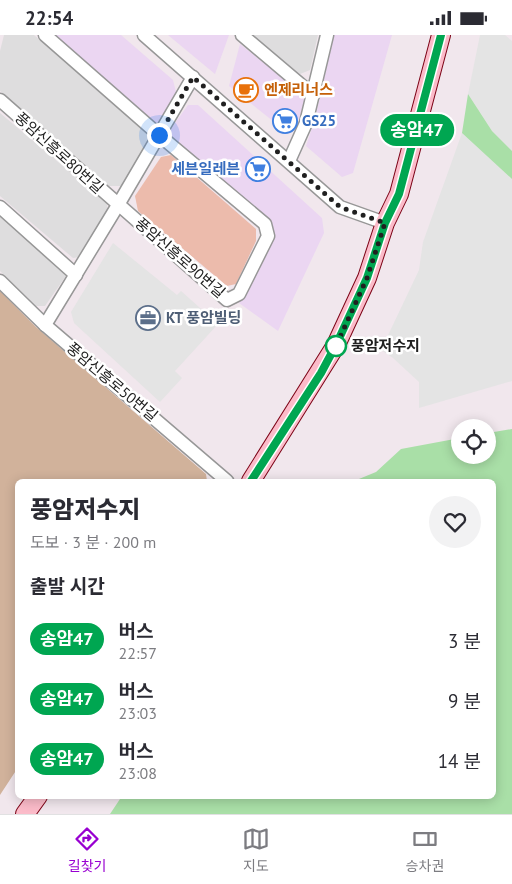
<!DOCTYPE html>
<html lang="ko">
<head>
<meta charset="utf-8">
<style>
  :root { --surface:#fff; --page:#f2f2f3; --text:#2b2b33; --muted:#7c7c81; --line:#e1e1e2; --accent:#9800d1 }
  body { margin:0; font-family:"PT Sans","Noto Sans KR",sans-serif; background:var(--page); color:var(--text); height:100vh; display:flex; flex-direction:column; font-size:19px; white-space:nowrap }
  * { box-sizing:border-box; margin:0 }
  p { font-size:16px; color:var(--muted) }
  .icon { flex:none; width:28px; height:28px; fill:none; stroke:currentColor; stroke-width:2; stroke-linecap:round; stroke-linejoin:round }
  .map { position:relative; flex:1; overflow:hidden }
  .panel { position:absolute; left:15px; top:444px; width:481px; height:320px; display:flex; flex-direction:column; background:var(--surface); border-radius:8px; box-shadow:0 2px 12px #0003 }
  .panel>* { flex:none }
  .badge { padding:0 10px; border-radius:16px; font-size:18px; line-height:32px }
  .controls { position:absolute; left:451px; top:384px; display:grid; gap:10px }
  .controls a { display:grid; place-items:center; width:45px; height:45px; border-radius:50%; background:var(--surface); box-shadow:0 2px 12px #0003; font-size:25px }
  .you { position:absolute; width:25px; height:25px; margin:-12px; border:4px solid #fff; border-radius:50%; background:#1a73e8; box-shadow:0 0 0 8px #1a73e833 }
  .map>.badge { position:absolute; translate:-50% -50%; box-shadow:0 0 0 2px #fff }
  h2 { padding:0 15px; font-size:19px; line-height:45px }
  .round { display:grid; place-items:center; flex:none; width:52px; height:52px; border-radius:26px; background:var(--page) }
  .head { display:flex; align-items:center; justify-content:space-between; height:85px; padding:0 15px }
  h1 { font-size:24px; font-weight:800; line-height:38px }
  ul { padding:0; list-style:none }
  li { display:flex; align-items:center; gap:15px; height:60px; padding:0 15px }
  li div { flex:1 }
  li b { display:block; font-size:19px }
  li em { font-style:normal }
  li .badge { min-width:55px; font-weight:700; text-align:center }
  .status { display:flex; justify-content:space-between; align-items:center; height:35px; padding:0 25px; background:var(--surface); direction:ltr }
  .status svg { height:14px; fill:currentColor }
  .menu { display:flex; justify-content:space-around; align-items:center; height:70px; border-top:1px solid var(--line); background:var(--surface); font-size:14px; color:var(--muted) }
  .menu a { display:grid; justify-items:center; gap:2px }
  .menu .on { color:var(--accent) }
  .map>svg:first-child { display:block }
  .residential { fill:#deddde }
  .commercial { fill:#ebd6f2 }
  .grass { fill:#ecbbac }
  .forest { fill:#d1b29b }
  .parking { fill:#e4e4e4 }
  .water { fill:#a9dfa7 }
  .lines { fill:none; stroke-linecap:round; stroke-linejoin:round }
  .street-casing { stroke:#979797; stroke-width:15 }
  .secondary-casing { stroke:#7c0316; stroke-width:20 }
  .street { stroke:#fff; stroke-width:12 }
  .secondary { stroke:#fbbbc9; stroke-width:18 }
  .line-casing { stroke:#fff; stroke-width:11 }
  .line { stroke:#00a651; stroke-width:8 }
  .walk { stroke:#202020; stroke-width:5; stroke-dasharray:0 9 }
  .stop-dot { fill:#fff; stroke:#00a651; stroke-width:2.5 }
  .labels { text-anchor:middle; stroke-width:5; stroke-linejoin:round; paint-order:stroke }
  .food-label { font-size:15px; font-weight:bold; fill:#c56008; stroke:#fff; text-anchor:start }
  .shop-label { font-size:15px; font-weight:bold; fill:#366cbe; stroke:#fff; text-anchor:start }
  .street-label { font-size:15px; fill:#202020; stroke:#fff }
  .service-label { font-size:15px; font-weight:bold; fill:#4e5e75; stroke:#fff; text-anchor:start }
  .stop-label { font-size:15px; font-weight:bold; fill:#202020; stroke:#fff; text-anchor:start }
</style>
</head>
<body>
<div class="status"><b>22:54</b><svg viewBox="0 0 49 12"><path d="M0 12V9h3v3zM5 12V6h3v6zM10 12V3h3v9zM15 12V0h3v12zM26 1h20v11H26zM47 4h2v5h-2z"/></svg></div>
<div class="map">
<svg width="512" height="779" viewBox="0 0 512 779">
  <rect width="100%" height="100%" fill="#f1e7ed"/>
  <g class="residential">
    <path d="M4 0H34L148 98 149 110 122 151H109L0 56V16Z"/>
    <path d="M252 0H318L310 35 300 39Z"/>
    <path d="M0 78 107 168 108 178 80 222 73 223 0 161Z"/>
    <path d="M0 179 68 238 45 271H36L0 236Z"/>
  </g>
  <g class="commercial">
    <path d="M54 0H121L173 45 177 61 157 89Z"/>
    <path d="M168 0H229L215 39Z"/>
    <path d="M334 0H392L353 138 342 142 306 111 315 84Z"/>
    <path d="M240 9 305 61 300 82 288 98 229 51Z"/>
    <path d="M188 70H198L322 183 324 198 278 296 239 268 274 203 272 189 170 102V95Z"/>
  </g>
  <path class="grass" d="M171 120 256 194V206L236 249 227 251 138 176 135 161 161 122Z"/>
  <path class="forest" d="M0 256 36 292 206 439 207 446H18L17 734 0 760Z"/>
  <g class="parking">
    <path d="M480 0H505L512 6V116L492 96 468 59Z"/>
    <path d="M462 98 512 144V346L419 373V347L393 323 381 315 419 235 423 207Z"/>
    <path d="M113 208 177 260 181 256 218 289 175 336 182 343 160 367 74 288 71 277Z"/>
  </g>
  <g class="water">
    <path d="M468 59 492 96 512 116V144L462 98Z"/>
    <path d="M512 394V779H110L122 761H494V446H354L376 437 401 414 460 403V420H488V398Z"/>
  </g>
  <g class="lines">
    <defs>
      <g id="street">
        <path d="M144 0 340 172 385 188"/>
        <path d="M242 0 313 60"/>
        <path d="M0 65 227 265 239 259 268 201 265 189 159 100 45 0"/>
        <path d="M289 126 306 88 327 0"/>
        <path d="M0 172 76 240"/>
        <path d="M0 246 45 290 227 446"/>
        <path d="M45 290 118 170 193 42"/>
      </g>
      <g id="secondary">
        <path d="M251 446 336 310 367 243 385 188 399 159 441 0"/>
        <path d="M25 779 38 761"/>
      </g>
    </defs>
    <use href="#street" class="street-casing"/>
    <use href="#secondary" class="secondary-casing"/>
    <use href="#street" class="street"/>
    <use href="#secondary" class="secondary"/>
  </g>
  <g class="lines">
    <defs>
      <path id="line" d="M251 446 321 338 336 310 367 243 385 188 399 159 441 0"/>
    </defs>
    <use href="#line" class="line-casing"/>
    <use href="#line" class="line"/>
    <path class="walk" d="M159 100 193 42 340 172 385 188 367 243 336 311"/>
  </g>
  <defs>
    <symbol id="cafe-ring" viewBox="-11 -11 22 22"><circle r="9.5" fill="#fff" stroke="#e8710a" stroke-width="1.5"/><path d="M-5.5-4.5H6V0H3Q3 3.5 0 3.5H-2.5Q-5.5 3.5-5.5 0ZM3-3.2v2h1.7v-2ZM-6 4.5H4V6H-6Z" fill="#e8710a"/></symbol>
    <symbol id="supermarket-ring" viewBox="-11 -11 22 22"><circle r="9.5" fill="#fff" stroke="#3f7fe0" stroke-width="1.5"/><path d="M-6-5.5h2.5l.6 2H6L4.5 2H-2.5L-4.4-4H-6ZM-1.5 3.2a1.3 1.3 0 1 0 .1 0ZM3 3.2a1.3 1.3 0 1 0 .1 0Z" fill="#3f7fe0"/></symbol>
    <symbol id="office-ring" viewBox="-11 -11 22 22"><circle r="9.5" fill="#fff" stroke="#5c6f8a" stroke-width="1.5"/><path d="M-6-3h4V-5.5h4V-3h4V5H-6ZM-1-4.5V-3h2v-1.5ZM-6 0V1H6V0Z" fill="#5c6f8a"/></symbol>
  </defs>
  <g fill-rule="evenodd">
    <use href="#cafe-ring" x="232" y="41" width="28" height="28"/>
    <use href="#supermarket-ring" x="271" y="72" width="28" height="28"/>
    <use href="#supermarket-ring" x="244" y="120" width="28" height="28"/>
    <use href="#office-ring" x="134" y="269" width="28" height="28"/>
  </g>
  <circle class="stop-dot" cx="336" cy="311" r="10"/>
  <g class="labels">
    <g class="food-label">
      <text x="264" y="60">엔제리너스</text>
    </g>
    <g class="shop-label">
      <text x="302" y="91">GS25</text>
      <text x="240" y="139" text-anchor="end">세븐일레븐</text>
    </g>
    <g class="street-label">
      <text transform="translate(59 118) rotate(42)" y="5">풍암신흥로80번길</text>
      <text transform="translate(180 223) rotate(41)" y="5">풍암신흥로90번길</text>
      <text transform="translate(112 347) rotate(40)" y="5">풍암신흥로50번길</text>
    </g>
    <g class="service-label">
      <text x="166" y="288">KT 풍암빌딩</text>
    </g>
    <g class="stop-label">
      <text x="351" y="316">풍암저수지</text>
    </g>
  </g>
</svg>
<div class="controls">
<a><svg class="icon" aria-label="locate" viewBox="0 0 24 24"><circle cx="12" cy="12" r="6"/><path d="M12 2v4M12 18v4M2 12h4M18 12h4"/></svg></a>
</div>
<div class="you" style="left:159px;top:100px"></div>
<b class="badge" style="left:417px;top:95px;background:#00a651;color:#fff">송암47</b>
<section class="panel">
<div class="head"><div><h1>풍암저수지</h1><p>도보 · 3 분 · 200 m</p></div><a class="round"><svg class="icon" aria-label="heart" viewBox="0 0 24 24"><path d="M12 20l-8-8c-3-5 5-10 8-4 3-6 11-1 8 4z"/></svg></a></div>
<h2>출발 시간</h2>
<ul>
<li><span class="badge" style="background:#00a651;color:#fff">송암47</span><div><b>버스</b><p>22:57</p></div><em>3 분</em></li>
<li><span class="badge" style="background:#00a651;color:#fff">송암47</span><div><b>버스</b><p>23:03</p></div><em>9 분</em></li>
<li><span class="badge" style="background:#00a651;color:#fff">송암47</span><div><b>버스</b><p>23:08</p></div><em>14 분</em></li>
</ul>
</section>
</div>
<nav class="menu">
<a class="on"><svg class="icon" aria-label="directions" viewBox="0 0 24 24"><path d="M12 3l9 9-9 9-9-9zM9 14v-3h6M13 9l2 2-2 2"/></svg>길찾기</a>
<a><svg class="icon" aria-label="map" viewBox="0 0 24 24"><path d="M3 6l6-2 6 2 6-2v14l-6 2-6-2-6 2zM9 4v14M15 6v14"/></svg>지도</a>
<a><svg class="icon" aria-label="tickets" viewBox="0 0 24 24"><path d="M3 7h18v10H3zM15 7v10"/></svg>승차권</a>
</nav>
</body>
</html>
